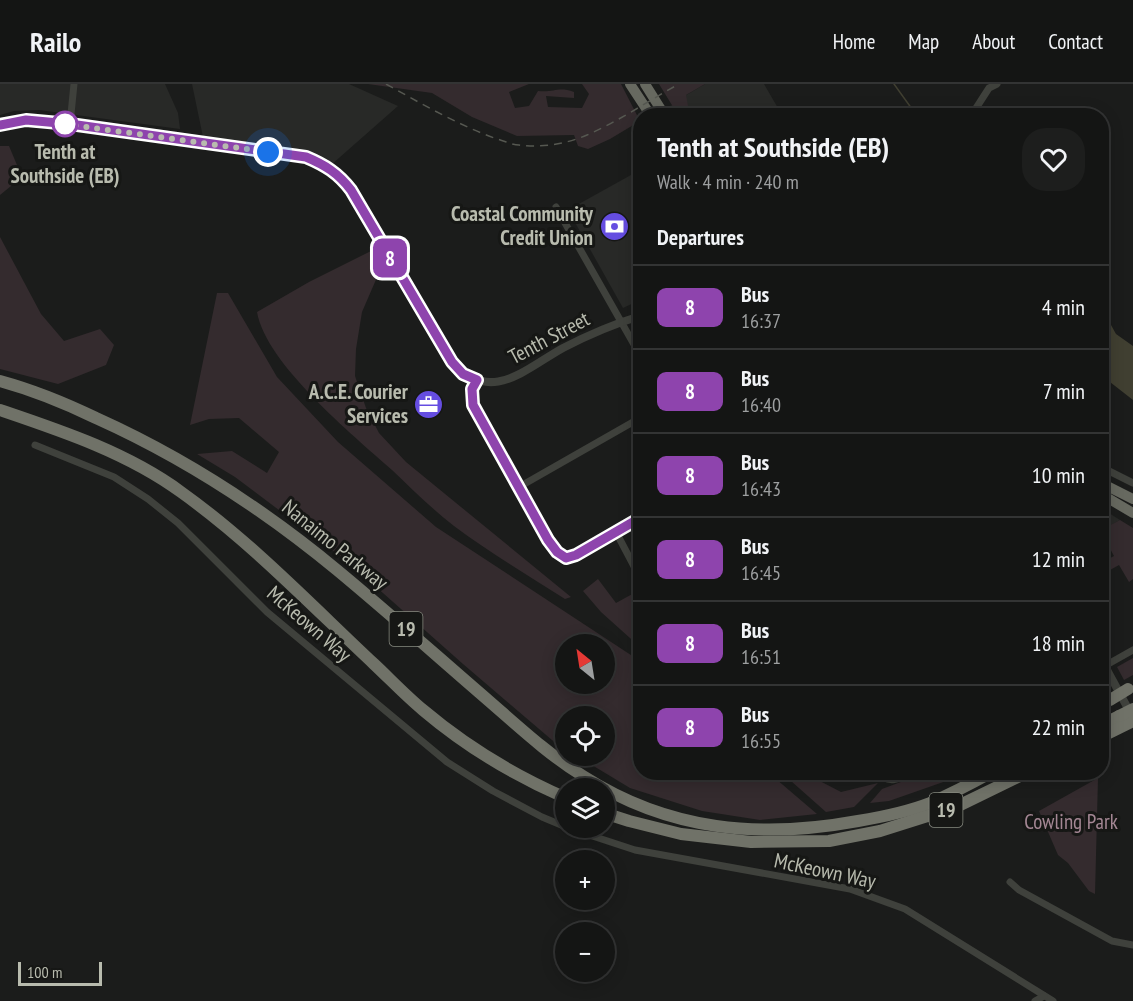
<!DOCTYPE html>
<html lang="en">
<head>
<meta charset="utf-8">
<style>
  :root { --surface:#141514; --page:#1d1e1d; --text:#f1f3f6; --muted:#9d9fa0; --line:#333434 }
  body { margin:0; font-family:"PT Sans Narrow",sans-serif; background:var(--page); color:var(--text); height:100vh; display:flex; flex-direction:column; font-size:22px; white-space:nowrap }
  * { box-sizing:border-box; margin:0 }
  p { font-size:20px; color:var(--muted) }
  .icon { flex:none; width:33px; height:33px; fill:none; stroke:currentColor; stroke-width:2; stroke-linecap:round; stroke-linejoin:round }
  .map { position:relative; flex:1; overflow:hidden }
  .side { position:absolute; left:633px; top:24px; width:476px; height:672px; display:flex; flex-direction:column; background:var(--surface); border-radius:24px; box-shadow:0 3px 15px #0003,0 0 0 2px var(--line) }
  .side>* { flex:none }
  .badge { padding:0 12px; border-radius:9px; font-size:21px; line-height:39px }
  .needle { width:39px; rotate:330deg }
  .tools { position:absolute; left:555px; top:550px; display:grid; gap:12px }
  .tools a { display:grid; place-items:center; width:60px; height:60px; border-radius:50%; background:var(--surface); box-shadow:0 3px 15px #0003,0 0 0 2px var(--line); font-size:30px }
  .scale { position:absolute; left:18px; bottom:15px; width:84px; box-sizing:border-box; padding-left:6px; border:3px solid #b8bbae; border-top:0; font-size:16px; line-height:21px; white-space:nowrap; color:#b8bbae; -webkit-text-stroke:4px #161715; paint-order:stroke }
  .you { position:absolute; width:30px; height:30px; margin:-15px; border:4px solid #fff; border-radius:50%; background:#1a73e8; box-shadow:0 0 0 9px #1a73e833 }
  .map>.badge { position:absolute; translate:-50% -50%; box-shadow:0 0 0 3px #fff }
  h2 { padding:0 24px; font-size:22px; line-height:54px }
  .round { display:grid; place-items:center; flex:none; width:63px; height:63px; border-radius:24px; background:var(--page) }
  .headline { display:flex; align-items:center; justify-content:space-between; height:102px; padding:0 24px }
  h1 { font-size:28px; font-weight:700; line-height:45px }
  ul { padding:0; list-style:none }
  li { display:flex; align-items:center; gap:18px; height:84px; padding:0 24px; border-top:2px solid var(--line) }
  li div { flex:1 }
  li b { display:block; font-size:22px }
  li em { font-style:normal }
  li .badge { min-width:66px; font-weight:700; text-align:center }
  header { display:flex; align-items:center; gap:36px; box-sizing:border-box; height:84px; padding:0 30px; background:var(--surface); border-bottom:2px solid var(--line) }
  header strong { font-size:28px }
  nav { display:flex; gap:33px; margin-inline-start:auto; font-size:21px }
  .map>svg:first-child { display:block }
  .built { fill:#282927 }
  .green { fill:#342b2e; fill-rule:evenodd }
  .water { fill:#403f31 }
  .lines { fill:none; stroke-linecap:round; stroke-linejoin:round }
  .stream { stroke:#403f31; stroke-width:1.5 }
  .minor { stroke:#3f413c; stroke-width:7 }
  .tertiary { stroke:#3f413c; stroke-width:8 }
  .trunk { stroke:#676960; stroke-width:10 }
  .motorway { stroke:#707268; stroke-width:12 }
  .rail { stroke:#565851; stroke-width:1.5; stroke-dasharray:8 6; stroke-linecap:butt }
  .motorway-bridge { stroke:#707268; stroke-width:12 }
  .line-casing { stroke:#fff; stroke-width:14 }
  .line { stroke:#8e44ad; stroke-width:9 }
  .walk { stroke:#b8bbae; stroke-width:6; stroke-dasharray:0 10.8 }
  .stop-dot { fill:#fff; stroke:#8e44ad; stroke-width:3 }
  .labels { text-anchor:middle; stroke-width:6; stroke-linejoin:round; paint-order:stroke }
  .shield { fill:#161715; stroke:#878a80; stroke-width:1.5 }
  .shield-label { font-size:20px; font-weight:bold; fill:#b8bbae }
  .stop-label { font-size:21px; font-weight:bold; fill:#b8bbae; stroke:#161715 }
  .poi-label { font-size:21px; font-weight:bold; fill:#b8bbae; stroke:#161715; text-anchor:end }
  .street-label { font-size:21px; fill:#b8bbae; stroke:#161715 }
  .park-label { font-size:21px; fill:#a48794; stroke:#161715 }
</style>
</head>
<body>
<header>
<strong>Railo</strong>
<nav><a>Home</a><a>Map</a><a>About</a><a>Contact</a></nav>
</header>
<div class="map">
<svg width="1133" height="917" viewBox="0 0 1133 917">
  <rect width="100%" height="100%" fill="#1b1c1b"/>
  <g class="built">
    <path d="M0 0H165L178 29 180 45 39 26 14 27 0 31Z"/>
    <path d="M192 0H349L398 22 331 81 306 70 203 53Z"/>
    <path d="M705 0H764L782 31H670L665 24 680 18 683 13Z"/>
    <path d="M640 86V216L623 224 568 126Z"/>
    <path d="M1101 424 1120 436 1101 447Z"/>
  </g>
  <g class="green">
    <path d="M368 0H529L509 8 515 24 529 22 538 7C554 9 558 2 574 8V14L546 12 548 23 582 24 589 10 582 0H621L640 37 610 55 588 65 578 62 574 51 517 52 472 33 432 9Z"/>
    <path d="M659 0H705L686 11 689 27 693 31H678Z"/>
    <path d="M0 62H9L22 93 0 111Z"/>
    <path d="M0 153 41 230 64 257 100 245 114 261 106 281 58 300 0 285Z"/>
    <path d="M373 166 381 184 362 228 356 265 355 292 366 324 379 349 406 378 571 513 565 515C527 491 489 468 454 442 432 425 412 405 392 386 353 351 266 280 257 228L309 198Z"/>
    <path d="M217 209H228L277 293 338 358 436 443 640 577V688L769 689 817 730 760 736 702 727 630 704 577 672H604V633H566L565 665 559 662 463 580 348 478 235 393 197 370 232 367 267 389 279 368 239 334 209 335 190 341ZM566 561H604V600H566Z"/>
    <path d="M1120 436 1133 444V495L1129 498 1119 481 1101 491V479L1114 472 1106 457 1101 458V446Z"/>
    <path d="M598 495 616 519 636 508 632 529 640 540V563L601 528 583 507Z"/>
    <path d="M1133 574V591L1124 596 1117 583Z"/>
    <path d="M782 689H811L814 694 841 708 878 699 854 723 826 728Z"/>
    <path d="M925 689H969L889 717 870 719 882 705Z"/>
    <path d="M1098 694 1095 810 1089 807 1068 779 1058 771 1039 727Z"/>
  </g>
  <path class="water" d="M1101 231 1111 241 1116 250 1133 262V316L1101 291Z"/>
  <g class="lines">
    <path class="stream" d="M894 0 917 32"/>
    <g class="minor">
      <path d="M971 32 989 4 997 0"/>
      <path d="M70 40 74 0"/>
      <path d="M556 123 640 271"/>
      <path d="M477 296 473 305V321L548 456 557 468 566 474 576 472 640 434"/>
      <path d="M35 361 114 393 148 415 178 439 267 528 447 678 493 707 542 733 566 743"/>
      <path d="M1101 383 1133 399"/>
      <path d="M519 403 640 334"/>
      <path d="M616 448 636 486 637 501"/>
      <path d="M1101 584 1133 566"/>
      <path d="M878 688C887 701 901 695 913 688"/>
      <path d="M568 744 635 766 850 805 905 825 1053 917"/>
      <path d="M1010 798 1019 806 1112 857 1133 861"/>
      <path d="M1035 917 1044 912"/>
    </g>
    <g class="tertiary">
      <path d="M0 41 26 36 70 40 306 73C325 81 338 90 351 106L452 278C491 321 525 285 563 264 588 251 614 240 640 232"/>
      <path d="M1101 575 1131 630"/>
    </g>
    <g class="trunk">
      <path d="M630 0 651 32"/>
      <path d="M645 0 665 32"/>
      <path d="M1101 399 1133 415"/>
      <path d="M1101 410 1133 429"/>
    </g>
    <g class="motorway">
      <path d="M0 297C33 306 65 319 96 334 185 374 262 424 337 486 389 529 439 574 489 617 519 643 549 671 583 692 669 747 760 755 858 737 882 733 907 728 930 719 951 710 972 699 992 688"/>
      <path d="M0 326C62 347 128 369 181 408 251 458 311 521 374 580 390 595 406 612 423 626 468 664 513 691 566 714"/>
      <path d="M1101 641 1119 632"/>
      <path d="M1101 653 1133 637"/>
      <path d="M604 729 629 737 681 750 751 758 829 757 880 747 956 723 1028 688"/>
    </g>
    <path class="rail" d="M386 0C422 20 458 41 497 55 505 57 512 61 519 61 542 64 566 60 587 51 619 37 648 17 679 0"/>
    <g class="motorway-bridge">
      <path d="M1110 616 1128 605"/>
      <path d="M1119 632 1133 625"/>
    </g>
  </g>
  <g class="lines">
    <defs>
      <path id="line" d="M0 41 26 36 70 40 306 73C325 81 338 89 351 106L452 278 463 290 477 296 472 305 473 321 548 456 557 468 566 474 576 471 640 434"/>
    </defs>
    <use href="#line" class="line-casing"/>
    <use href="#line" class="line"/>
    <path class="walk" d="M65 40 268 68"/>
  </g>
  <defs>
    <symbol id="bank-disc" viewBox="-11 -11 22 22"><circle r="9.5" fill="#654de1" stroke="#161715"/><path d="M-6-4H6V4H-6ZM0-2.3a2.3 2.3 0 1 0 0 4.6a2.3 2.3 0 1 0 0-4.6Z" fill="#fff"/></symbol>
    <symbol id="office-disc" viewBox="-11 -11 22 22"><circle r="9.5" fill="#654de1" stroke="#161715"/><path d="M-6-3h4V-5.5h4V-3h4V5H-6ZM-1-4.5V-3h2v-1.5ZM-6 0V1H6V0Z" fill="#fff"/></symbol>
  </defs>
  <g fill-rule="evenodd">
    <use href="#bank-disc" x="598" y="126" width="33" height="33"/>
    <use href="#office-disc" x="412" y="304" width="33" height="33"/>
  </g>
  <circle class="stop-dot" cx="65" cy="40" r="12"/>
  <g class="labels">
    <g class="shield">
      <rect x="389.5" y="528" width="33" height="34" rx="4.5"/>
      <rect x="929.5" y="709" width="33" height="34" rx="4.5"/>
    </g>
    <g class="shield-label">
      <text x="406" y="552">19</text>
      <text x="946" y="733">19</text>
    </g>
    <g class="stop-label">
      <text x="65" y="75">Tenth at<tspan x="65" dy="24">Southside (EB)</tspan></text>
    </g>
    <g class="poi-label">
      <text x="593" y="137">Coastal Community<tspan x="593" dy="24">Credit Union</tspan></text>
      <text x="408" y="315">A.C.E. Courier<tspan x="408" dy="24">Services</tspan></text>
    </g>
    <g class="street-label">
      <text transform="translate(549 254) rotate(-28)" y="7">Tenth Street</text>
      <text transform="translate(335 461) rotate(39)" y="7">Nanaimo Parkway</text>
      <text transform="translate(309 540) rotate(41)" y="7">McKeown Way</text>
      <text transform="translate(825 787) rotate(12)" y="7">McKeown Way</text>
    </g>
    <g class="park-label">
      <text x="1071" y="745">Cowling Park</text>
    </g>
  </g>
</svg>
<div class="tools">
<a><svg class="needle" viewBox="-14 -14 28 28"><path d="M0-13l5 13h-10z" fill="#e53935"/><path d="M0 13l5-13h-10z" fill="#9d9fa0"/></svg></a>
<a><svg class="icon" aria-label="locate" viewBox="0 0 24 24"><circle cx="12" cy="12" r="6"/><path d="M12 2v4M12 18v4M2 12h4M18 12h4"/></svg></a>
<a><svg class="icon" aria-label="layers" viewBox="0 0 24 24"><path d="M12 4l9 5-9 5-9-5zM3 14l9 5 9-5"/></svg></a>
<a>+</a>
<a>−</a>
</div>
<div class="scale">100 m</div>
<div class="you" style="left:268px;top:68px"></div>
<b class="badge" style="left:390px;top:174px;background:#8e44ad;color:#fff">8</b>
<section class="side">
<div class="headline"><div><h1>Tenth at Southside (EB)</h1><p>Walk · 4 min · 240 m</p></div><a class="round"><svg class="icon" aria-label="heart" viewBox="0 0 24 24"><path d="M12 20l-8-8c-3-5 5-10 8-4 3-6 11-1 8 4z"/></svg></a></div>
<h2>Departures</h2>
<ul>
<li><span class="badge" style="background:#8e44ad;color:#fff">8</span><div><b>Bus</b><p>16:37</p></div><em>4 min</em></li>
<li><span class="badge" style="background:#8e44ad;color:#fff">8</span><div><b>Bus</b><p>16:40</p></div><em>7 min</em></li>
<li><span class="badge" style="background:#8e44ad;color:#fff">8</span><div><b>Bus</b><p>16:43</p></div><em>10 min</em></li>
<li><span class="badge" style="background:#8e44ad;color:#fff">8</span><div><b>Bus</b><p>16:45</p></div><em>12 min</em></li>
<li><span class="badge" style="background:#8e44ad;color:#fff">8</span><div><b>Bus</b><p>16:51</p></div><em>18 min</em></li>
<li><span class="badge" style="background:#8e44ad;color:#fff">8</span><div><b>Bus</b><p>16:55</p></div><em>22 min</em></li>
</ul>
</section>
</div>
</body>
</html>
